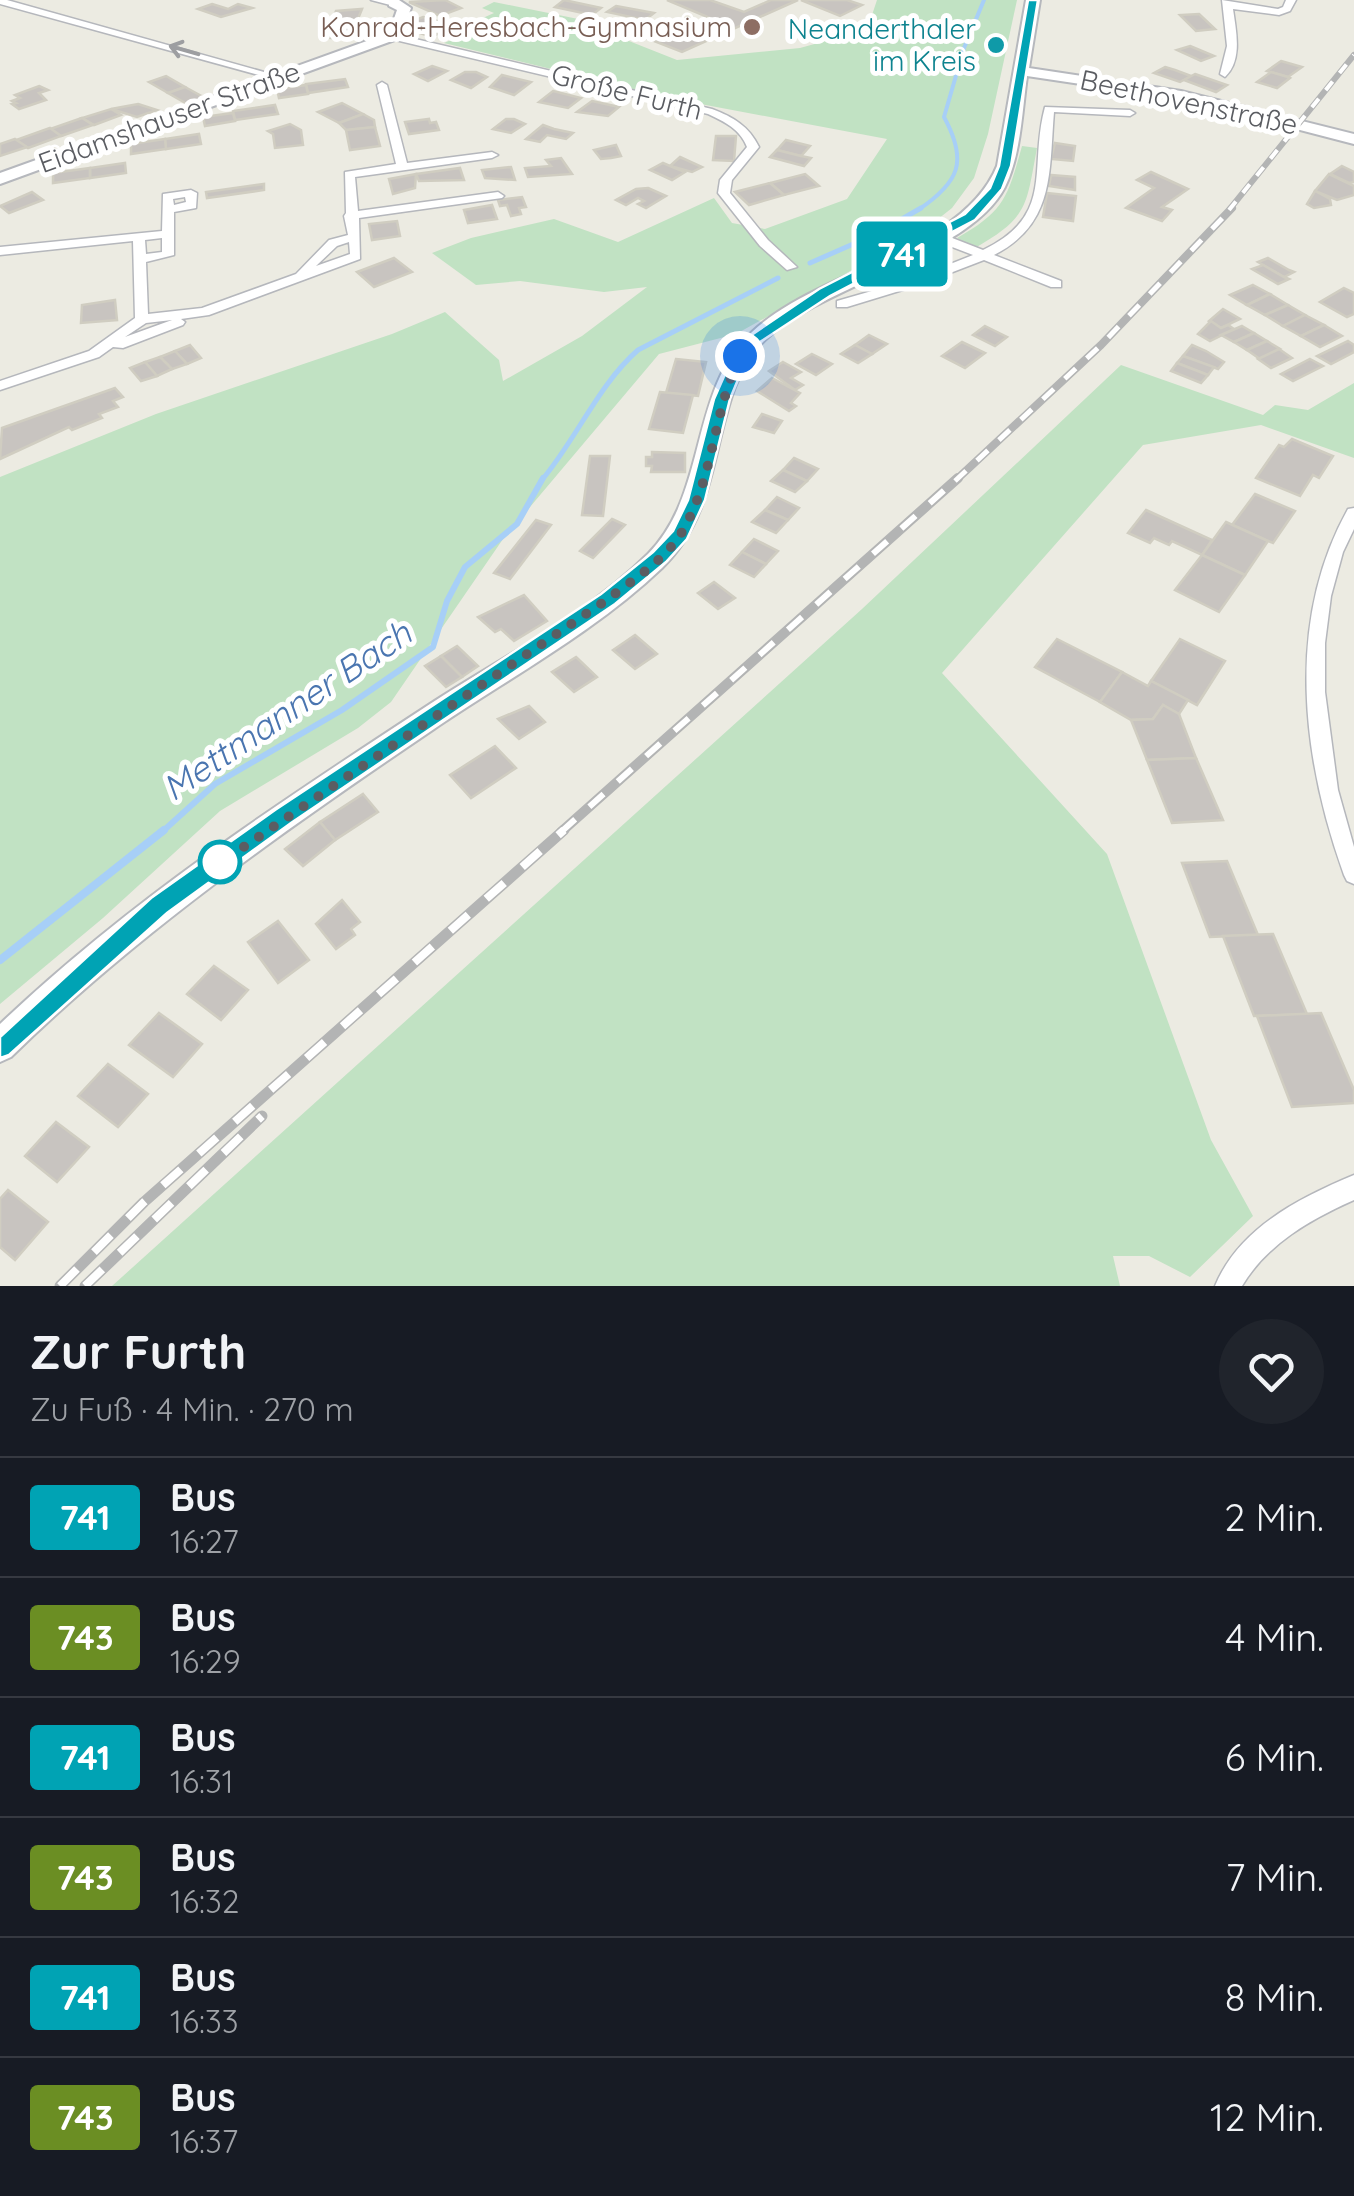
<!DOCTYPE html>
<html lang="de">
<head>
<meta charset="utf-8">
<style>
  :root { --surface:#171b24; --page:#20242c; --text:#f1f3f6; --muted:#9ea1a6; --line:#363941 }
  body { margin:0; font-family:Quicksand,sans-serif; background:var(--page); color:var(--text); height:100vh; display:flex; flex-direction:column; font-size:38px; white-space:nowrap }
  * { box-sizing:border-box; margin:0 }
  p { font-size:32px; color:var(--muted) }
  .icon { flex:none; width:55px; height:55px; fill:none; stroke:currentColor; stroke-width:2; stroke-linecap:round; stroke-linejoin:round }
  .map { position:relative; height:1286px; overflow:hidden }
  .details { display:flex; flex-direction:column; background:var(--surface); flex:1 }
  .details>* { flex:none }
  .badge { padding:0 20px; border-radius:8px; font-size:35px; line-height:65px }
  .you { position:absolute; width:50px; height:50px; margin:-25px; border:8px solid #fff; border-radius:50%; background:#1a73e8; box-shadow:0 0 0 15px #1a73e833 }
  .map>.badge { position:absolute; translate:-50% -50%; box-shadow:0 0 0 5px #fff }
  .round { display:grid; place-items:center; flex:none; width:105px; height:105px; border-radius:52px; background:var(--page) }
  .head { display:flex; align-items:center; justify-content:space-between; height:170px; padding:0 30px }
  h1 { font-size:48px; font-weight:700; line-height:75px }
  ul { padding:0; list-style:none }
  li { display:flex; align-items:center; gap:30px; height:120px; padding:0 30px; border-top:2px solid var(--line) }
  li div { flex:1 }
  li b { display:block; font-size:38px }
  li em { font-style:normal }
  li .badge { min-width:110px; font-weight:700; text-align:center }
  .map>svg:first-child { display:block }
  .green { fill:#c1e2c3 }
  .lines { fill:none; stroke-linecap:round; stroke-linejoin:round }
  .stream-far3 { stroke:#a7cff7; stroke-width:4 }
  .stream-far2 { stroke:#a7cff7; stroke-width:5 }
  .stream-far1 { stroke:#a7cff7; stroke-width:6 }
  .stream { stroke:#a7cff7; stroke-width:8 }
  .building { fill:#c8c4c0; stroke:#d0cdc1; stroke-width:2.5 }
  .street-casing { stroke:#b5b7bc; stroke-width:3 }
  .secondary-casing { stroke:#b6b8bd; stroke-width:4 }
  .street { fill:#fff; fill-rule:evenodd }
  .secondary { fill:#fff; fill-rule:evenodd }
  .rail-far3-casing { stroke:#b3b4b4; stroke-width:6 }
  .rail-far2-casing { stroke:#b3b4b4; stroke-width:8 }
  .rail-far1-casing { stroke:#b3b4b4; stroke-width:10 }
  .rail-casing { stroke:#b3b4b4; stroke-width:11 }
  .rail-far3 { stroke:#fff; stroke-width:4; stroke-dasharray:11; stroke-linecap:butt }
  .rail-far2 { stroke:#fff; stroke-width:5; stroke-dasharray:15; stroke-linecap:butt }
  .rail-far1 { stroke:#fff; stroke-width:6; stroke-dasharray:19; stroke-linecap:butt }
  .rail { stroke:#fff; stroke-width:8; stroke-dasharray:24; stroke-linecap:butt }
  .oneway { stroke:#9d9ea1 }
  .line { fill:#00a3b4; stroke:#fff; stroke-width:2.5 }
  .walk { stroke:#5b5d62; stroke-width:10; stroke-dasharray:0 18 }
  .education-dot { fill:#8d6e63; stroke:#fff; stroke-width:4 }
  .culture-dot { fill:#0f9aa8; stroke:#fff; stroke-width:4 }
  .stop-dot { fill:#fff; stroke:#00a3b4; stroke-width:5 }
  .labels { text-anchor:middle; stroke-width:10; stroke-linejoin:round; paint-order:stroke }
  .far-education-label { font-size:28px; fill:#785e54; stroke:#fff; text-anchor:end }
  .far-culture-label { font-size:28px; fill:#0d838f; stroke:#fff; text-anchor:end }
  .far-street-label { font-size:28px; fill:#5b5d62; stroke:#fff }
  .water-label { font-size:35px; font-style:italic; fill:#4a75b0; stroke:#fff }
</style>
</head>
<body>
<div class="map">
<svg width="1354" height="1286" viewBox="0 0 1354 1286">
  <rect width="100%" height="100%" fill="#ecebe2"/>
  <g class="green">
    <path d="M877 0H1017L988 134 974 178 952 208 923 231 736 334 659 354 503 539 391 702 358 728 220 811 103 918 0 1004V477L156 414 392 334 445 312 499 360 503 381 582 336 647 287 604 292 520 281 476 285 432 253 471 238 554 219 618 242 714 198 732 223 765 229 847 199 887 139 674 99 444 43 475 30 465 26 494 13 482 8 494 2 588 21 586 24 677 60 800 48 847 35 871 18Z"/>
    <path d="M1022 146 1037 148C1026 206 1029 217 975 248L957 238C1005 211 1008 196 1022 146Z"/>
    <path d="M1121 365 1263 415 1275 405 1308 410 1354 383V458L1261 425 1143 445 942 673 1107 854 1211 1140 1253 1216 1190 1277 1149 1256H1113L1120 1286H112L862 609Z"/>
  </g>
  <g class="lines">
    <path class="stream-far3" d="M918 210C960 182 968 161 944 117L964 48 984 0"/>
    <g class="stream-far2">
      <path d="M810 263 876 234 921 208"/>
      <path d="M541 481C576 440 598 385 638 350L778 278"/>
    </g>
    <path class="stream-far1" d="M162 832 215 784 342 710 433 647 447 601 465 567 517 524 543 478"/>
    <path class="stream" d="M0 960 164 830"/>
  </g>
  <g class="building">
    <path d="M445 0 461 8 440 16 409 2Z"/>
    <path d="M564 0 601 8 592 15 555 7Z"/>
    <path d="M667 0H710L744 12 771 0H798L682 52 646 38 661 31 680 39 722 23Z"/>
    <path d="M801 0H847L862 5 840 16Z"/>
    <path d="M212 4 228 9 238 4 252 8 221 17 198 9Z"/>
    <path d="M616 6 654 13 645 20 607 12Z"/>
    <path d="M362 9 350 38H324L336 11Z"/>
    <path d="M1199 14 1215 29 1196 31 1180 15Z"/>
    <path d="M423 17 432 19 454 27 431 37 409 29 413 27 408 23Z"/>
    <path d="M1190 46 1214 56 1201 61 1177 50Z"/>
    <path d="M1281 61 1302 67 1288 77 1267 71Z"/>
    <path d="M432 66 447 71 428 81 414 74Z"/>
    <path d="M1165 67 1175 70 1191 76 1180 82 1154 73Z"/>
    <path d="M465 72H476L487 77 471 88 451 80Z"/>
    <path d="M1271 72 1288 77 1290 78 1277 88 1257 82Z"/>
    <path d="M1195 74 1227 85 1216 92 1184 80Z"/>
    <path d="M502 75 531 82 514 95 490 87Z"/>
    <path d="M166 76 185 87 168 93 149 82Z"/>
    <path d="M345 79 348 87 308 93 306 84Z"/>
    <path d="M306 85 308 94 279 98 277 89Z"/>
    <path d="M39 86 48 90 39 93 46 100 19 109 12 104 16 103 12 101 20 98 15 95Z"/>
    <path d="M185 87 205 98 187 104 168 93Z"/>
    <path d="M553 91 581 98 568 108 539 102Z"/>
    <path d="M592 101 619 107 608 116 577 112Z"/>
    <path d="M342 103 363 114 339 123 318 112Z"/>
    <path d="M138 104 157 110 137 117 111 109Z"/>
    <path d="M275 105 278 114 235 120 233 111Z"/>
    <path d="M111 109 121 115 94 125 82 118Z"/>
    <path d="M233 113 235 121 205 126 203 117Z"/>
    <path d="M363 114 374 120 375 127 346 130 339 123Z"/>
    <path d="M82 118 93 125 61 136 50 129Z"/>
    <path d="M429 119 430 123 436 122 439 130 409 134 405 122Z"/>
    <path d="M506 119H514L525 124 511 133 493 129Z"/>
    <path d="M290 124 301 130 303 145 275 148 273 134 268 131Z"/>
    <path d="M543 125 554 129 573 133 566 139 547 135 540 142 526 139Z"/>
    <path d="M375 127 380 146 350 150 346 130Z"/>
    <path d="M50 128 61 136 28 148 16 140Z"/>
    <path d="M199 134 201 144 166 149 165 139Z"/>
    <path d="M716 136H736L734 161 713 160Z"/>
    <path d="M15 139 27 147 0 156V144Z"/>
    <path d="M165 139 166 149 131 154V144Z"/>
    <path d="M786 140 810 146 801 156 777 150Z"/>
    <path d="M1055 143 1075 146 1073 161 1051 159Z"/>
    <path d="M616 145 621 156 611 158 601 159 594 150Z"/>
    <path d="M777 150 801 156 811 158 804 166 770 157Z"/>
    <path d="M680 157 702 167 692 172 670 166Z"/>
    <path d="M561 158 572 174 528 177 525 168 551 166 546 160Z"/>
    <path d="M125 163 126 173 90 178V168Z"/>
    <path d="M663 163 670 166 685 172 672 180 650 170Z"/>
    <path d="M1342 166 1354 172V182L1349 183 1330 174Z"/>
    <path d="M511 167 515 180 485 178 482 170Z"/>
    <path d="M90 168V178L53 183V173Z"/>
    <path d="M460 168 464 180 419 181 416 174Z"/>
    <path d="M1151 172 1188 189 1162 207 1172 210 1162 221 1126 208 1154 188 1137 180Z"/>
    <path d="M416 174 415 188 393 194 389 179Z"/>
    <path d="M805 174 819 186 784 195 770 183Z"/>
    <path d="M1329 174 1354 186V195L1337 200 1315 191Z"/>
    <path d="M1051 175 1075 177V190L1049 186Z"/>
    <path d="M770 183 784 195 749 205 735 192Z"/>
    <path d="M264 184V190L207 198 206 192Z"/>
    <path d="M648 188 666 196 646 208 638 204 644 201 638 198 626 205 616 200 636 189Z"/>
    <path d="M1315 191 1330 199 1331 205 1314 208 1307 204Z"/>
    <path d="M32 192 43 200 9 213 0 206Z"/>
    <path d="M1047 193 1076 196 1073 221 1043 217Z"/>
    <path d="M522 197 526 207 519 208 521 214 511 216 507 205 500 206 498 200Z"/>
    <path d="M492 205 497 219 468 223 464 210Z"/>
    <path d="M397 221 400 236 372 240 369 224Z"/>
    <path d="M394 258 412 272 374 287 357 272Z"/>
    <path d="M1268 258 1289 270 1294 272 1284 277 1258 262Z"/>
    <path d="M1263 265 1284 277 1289 279 1278 284 1252 269Z"/>
    <path d="M1253 285 1270 294 1247 305 1230 295Z"/>
    <path d="M1344 288 1354 293V314L1347 317 1320 302Z"/>
    <path d="M1270 294 1288 305 1265 315 1247 305Z"/>
    <path d="M115 300 117 320 81 323 82 305Z"/>
    <path d="M1288 305 1305 315 1283 326 1265 315Z"/>
    <path d="M1223 309 1240 319 1221 328 1209 321Z"/>
    <path d="M1305 315 1324 325 1301 336 1283 326Z"/>
    <path d="M1211 321 1221 328 1228 325 1234 329 1210 341 1198 334Z"/>
    <path d="M1324 325 1342 336 1320 347 1301 336Z"/>
    <path d="M985 326 1007 337 995 346 973 335Z"/>
    <path d="M1242 326 1254 333 1234 342 1221 335Z"/>
    <path d="M1254 333 1267 341 1247 350 1234 342Z"/>
    <path d="M869 335 887 344 872 354 855 345Z"/>
    <path d="M1267 341 1280 349 1260 359 1247 350Z"/>
    <path d="M1348 341 1354 345V352L1331 364 1317 356Z"/>
    <path d="M962 342 985 353 965 368 942 356Z"/>
    <path d="M190 345 201 358 187 364 175 351Z"/>
    <path d="M855 345 872 354 858 363 841 354Z"/>
    <path d="M1192 345 1206 351 1224 362 1218 369 1183 356Z"/>
    <path d="M1279 349 1292 358 1271 368 1258 359Z"/>
    <path d="M175 351 187 364 172 369 160 357Z"/>
    <path d="M812 354 832 364 816 375 796 364Z"/>
    <path d="M1183 356 1214 367 1208 375 1177 363Z"/>
    <path d="M160 357 172 369 157 376 145 362Z"/>
    <path d="M676 359 706 362 698 396 666 393Z"/>
    <path d="M1310 359 1323 366 1293 381 1281 374Z"/>
    <path d="M145 362 157 376 141 381 130 368Z"/>
    <path d="M783 362 801 372 791 378 803 385 795 390 769 371Z"/>
    <path d="M1177 363 1208 375 1201 383 1171 371Z"/>
    <path d="M772 378 800 393 791 403 796 406 789 411 757 391Z"/>
    <path d="M115 388 123 397 113 401 118 407 99 414 102 418 72 430 69 427 0 459 2 428Z"/>
    <path d="M660 392 693 395 683 433 649 429Z"/>
    <path d="M762 414 782 421 774 433 753 427Z"/>
    <path d="M1292 439 1333 456 1319 478 1313 475 1300 496 1256 478 1279 445 1284 447Z"/>
    <path d="M652 452 685 453V472H651L652 466H646V457H652Z"/>
    <path d="M590 456H610L603 516 582 515Z"/>
    <path d="M794 458 818 469 807 481 783 470Z"/>
    <path d="M783 470 807 481 795 492 771 481Z"/>
    <path d="M1255 494 1295 511 1273 543 1232 525Z"/>
    <path d="M777 497 799 508 788 520 765 510Z"/>
    <path d="M765 510 788 520 776 533 752 522Z"/>
    <path d="M1146 510 1212 540 1202 555 1172 541 1169 545 1154 538 1150 543 1128 533Z"/>
    <path d="M612 519 625 525 593 558 580 551Z"/>
    <path d="M536 520 551 525 510 579 494 573Z"/>
    <path d="M1226 522 1268 541 1245 575 1202 555Z"/>
    <path d="M754 539 778 551 766 564 742 552Z"/>
    <path d="M742 552 766 564 754 577 730 565Z"/>
    <path d="M1202 555 1245 575 1219 612 1175 590Z"/>
    <path d="M714 582 735 598 718 609 698 593Z"/>
    <path d="M524 595 547 621 514 641 501 629 495 632 478 617Z"/>
    <path d="M635 635 657 654 635 669 613 650Z"/>
    <path d="M1057 639 1122 672 1100 702 1035 667Z"/>
    <path d="M1180 639 1225 661 1197 705 1151 681Z"/>
    <path d="M457 646 478 666 462 677 441 656Z"/>
    <path d="M441 656 462 677 446 687 425 666Z"/>
    <path d="M576 657 597 677 574 692 552 672Z"/>
    <path d="M1122 672 1148 686 1151 681 1188 700 1179 714 1163 705 1153 719 1131 720 1100 702Z"/>
    <path d="M1163 705 1179 714 1196 758 1147 760 1131 720 1153 719Z"/>
    <path d="M529 706 545 722 519 739 498 719Z"/>
    <path d="M495 746 516 768 471 798 450 775Z"/>
    <path d="M1196 758 1223 820 1172 823 1147 760Z"/>
    <path d="M363 794 378 812 335 840 320 822Z"/>
    <path d="M320 822 335 840 303 866 285 849Z"/>
    <path d="M1227 861 1258 935 1210 937 1182 863Z"/>
    <path d="M342 900 360 922 351 929 355 935 336 949 316 924Z"/>
    <path d="M278 921 309 960 278 983 248 942Z"/>
    <path d="M1273 934 1307 1014 1254 1016 1223 936Z"/>
    <path d="M214 966 248 990 221 1020 187 994Z"/>
    <path d="M159 1013 202 1044 173 1077 129 1045Z"/>
    <path d="M1321 1013 1354 1090V1103L1292 1107 1257 1016Z"/>
    <path d="M108 1064 148 1094 118 1127 78 1096Z"/>
    <path d="M56 1122 89 1147 57 1182 25 1156Z"/>
    <path d="M8 1190 48 1222 15 1260 0 1247V1199Z"/>
  </g>
  <g class="lines">
    <defs>
      <g id="street">
        <path d="M0 0H7L282 77 273 79 0 4Z"/>
        <path d="M371 0H393L399 3 394 6Z"/>
        <path d="M1222 0 1278 9 1283 7 1286 0H1296L1290 11 1279 15 1233 9C1236 31 1243 60 1225 77L1220 74 1227 46Z"/>
        <path d="M373 29 712 109C733 117 749 126 759 147L732 180 730 193 768 240 797 267 787 270 760 246 718 193 720 180 747 147C740 129 725 122 708 114L370 34V30Z"/>
        <path d="M382 82 387 85 407 163 492 152 498 155 492 158 355 177 358 211 498 192 504 196 502 198 359 218 360 259 209 315 181 319 185 322 183 325 123 348 113 347 99 357 0 390V381L89 351 135 318 133 241 0 255V247L162 231 163 194 191 190 197 193 196 208 174 212V255L146 262 148 314 202 308 296 274 329 240 348 235 344 216 346 213 345 172 396 164 377 85ZM185 197 186 202 174 205 173 199ZM162 238V252L146 254 145 240ZM349 242 350 254 316 266 337 246ZM172 320 125 337 146 323Z"/>
        <path d="M1045 107 1130 110 1135 113 1130 116 1054 112C1049 172 1055 224 994 255L1061 281V287H1051L984 260 919 285 847 307H837V301L910 280 973 255 934 240V234H942L983 250C1056 215 1028 169 1045 107Z"/>
        <path d="M1354 508V529L1343 552 1331 596 1325 643V692L1338 790 1354 847V884L1347 881 1344 875C1302 758 1285 622 1348 509Z"/>
        <path d="M1354 1175V1200C1311 1219 1267 1244 1242 1286H1215C1239 1228 1299 1198 1354 1175Z"/>
      </g>
      <g id="secondary">
        <path d="M389 0H399L411 8 400 38 0 184V173L389 33 397 10 389 6Z"/>
        <path d="M1026 0H1040L1029 68 1181 91 1354 134V144L1181 99 1027 76C1022 112 1021 154 1005 187 970 255 827 283 766 339 706 395 732 501 662 568 595 632 509 678 434 729 285 830 140 931 11 1057L0 1062V1024C130 900 280 802 430 704 502 657 587 615 648 554 709 492 688 391 752 332 820 268 962 252 997 166Z"/>
      </g>
    </defs>
    <use href="#street" class="street-casing"/>
    <use href="#secondary" class="secondary-casing"/>
    <use href="#street" class="street"/>
    <use href="#secondary" class="secondary"/>
    <defs>
      <path id="rail-far3" d="M1229 210 1354 55"/>
      <path id="rail-far2" d="M955 481 1101 345 1232 208"/>
      <path id="rail-far1" d="M561 832 958 478"/>
      <g id="rail">
        <path d="M60 1286 144 1202 564 830"/>
        <path d="M85 1286 262 1116"/>
      </g>
    </defs>
    <use href="#rail-far3" class="rail-far3-casing"/>
    <use href="#rail-far2" class="rail-far2-casing"/>
    <use href="#rail-far1" class="rail-far1-casing"/>
    <use href="#rail" class="rail-casing"/>
    <use href="#rail-far3" class="rail-far3"/>
    <use href="#rail-far2" class="rail-far2"/>
    <use href="#rail-far1" class="rail-far1"/>
    <use href="#rail" class="rail"/>
  </g>
  <defs><path id="oneway-shaft" d="M-6 0H5M1.5-3L5.5 0L1.5 3" fill="none" stroke-width="1.6" stroke-linecap="round" stroke-linejoin="round" transform="scale(2.5)"/></defs>
  <use class="oneway" href="#oneway-shaft" transform="translate(184 50) rotate(-164)"/>
  <path class="line" d="M1028 0H1038L1011 166 1002 189 975 220 830 296 760 342 747 358 730 399 705 500 687 539 666 562 615 604 291 823 167 913 9 1055 0 1058V1037L151 898 275 810 601 594 653 552 673 531 688 500 714 399 733 356 750 336 819 289 965 214 990 188 999 166Z"/>
  <g class="lines">
    <path class="walk" d="M220 862 210 870 608 599C633 580 666 559 682 532 714 478 713 412 740 356"/>
  </g>
  <circle class="education-dot" cx="752" cy="27" r="10"/>
  <circle class="culture-dot" cx="996" cy="45" r="10"/>
  <circle class="stop-dot" cx="220" cy="862" r="20"/>
  <g class="labels">
    <g class="far-education-label">
      <text x="732" y="37">Konrad-Heresbach-Gymnasium</text>
    </g>
    <g class="far-culture-label">
      <text x="976" y="39">Neanderthaler<tspan x="976" dy="32">im Kreis</tspan></text>
    </g>
    <g class="far-street-label">
      <text transform="translate(627 92) rotate(14)" y="10">Große Furth</text>
      <text transform="translate(1189 102) rotate(12)" y="10">Beethovenstraße</text>
      <text transform="translate(169 117) rotate(-20)" y="10">Eidamshauser Straße</text>
    </g>
    <g class="water-label">
      <text transform="translate(287 711) rotate(-34)" y="12">Mettmanner Bach</text>
    </g>
  </g>
</svg>
<div class="you" style="left:740px;top:356px"></div>
<b class="badge" style="left:902px;top:254px;background:#00a3b4;color:#fff">741</b>
</div>
<section class="details">
<div class="head"><div><h1>Zur Furth</h1><p>Zu Fuß · 4 Min. · 270 m</p></div><a class="round"><svg class="icon" aria-label="heart" viewBox="0 0 24 24"><path d="M12 20l-8-8c-3-5 5-10 8-4 3-6 11-1 8 4z"/></svg></a></div>
<ul>
<li><span class="badge" style="background:#00a3b4;color:#fff">741</span><div><b>Bus</b><p>16:27</p></div><em>2 Min.</em></li>
<li><span class="badge" style="background:#6b8e23;color:#fff">743</span><div><b>Bus</b><p>16:29</p></div><em>4 Min.</em></li>
<li><span class="badge" style="background:#00a3b4;color:#fff">741</span><div><b>Bus</b><p>16:31</p></div><em>6 Min.</em></li>
<li><span class="badge" style="background:#6b8e23;color:#fff">743</span><div><b>Bus</b><p>16:32</p></div><em>7 Min.</em></li>
<li><span class="badge" style="background:#00a3b4;color:#fff">741</span><div><b>Bus</b><p>16:33</p></div><em>8 Min.</em></li>
<li><span class="badge" style="background:#6b8e23;color:#fff">743</span><div><b>Bus</b><p>16:37</p></div><em>12 Min.</em></li>
</ul>
</section>
</body>
</html>
